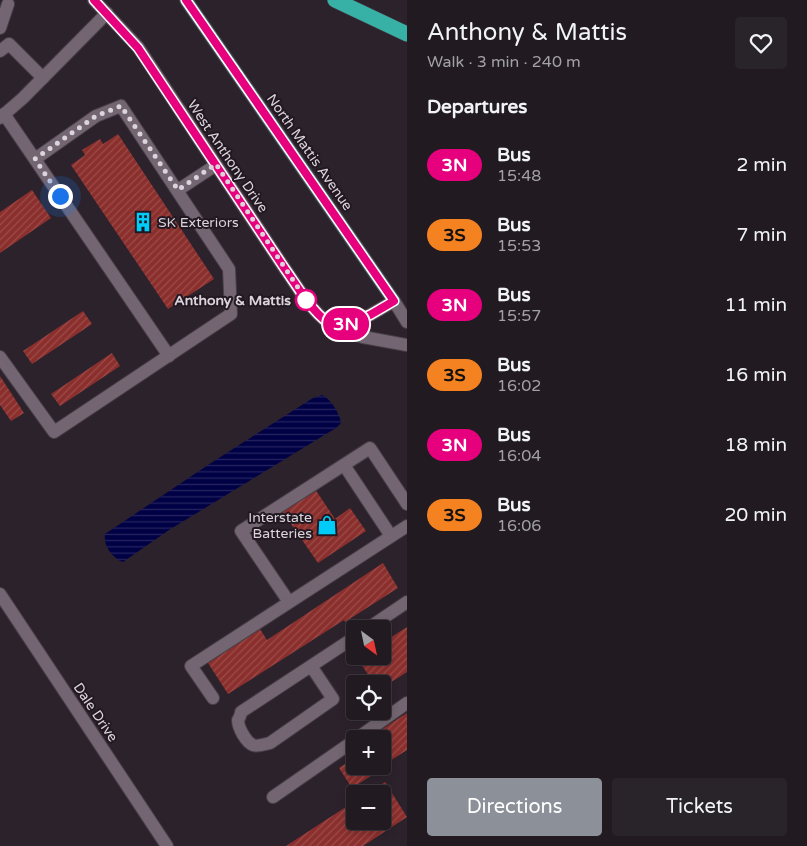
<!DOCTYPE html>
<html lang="en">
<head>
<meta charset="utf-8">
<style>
  :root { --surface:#211a21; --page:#29232a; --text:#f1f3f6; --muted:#a2a1a5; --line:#3e383f; --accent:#8c9099 }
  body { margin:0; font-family:"Varela Round",sans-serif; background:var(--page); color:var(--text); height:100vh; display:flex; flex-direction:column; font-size:19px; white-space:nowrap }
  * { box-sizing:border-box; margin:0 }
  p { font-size:16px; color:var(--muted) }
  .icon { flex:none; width:28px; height:28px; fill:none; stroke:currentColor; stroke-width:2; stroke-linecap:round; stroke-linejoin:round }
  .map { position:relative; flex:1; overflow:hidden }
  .drawer { display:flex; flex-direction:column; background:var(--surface); width:400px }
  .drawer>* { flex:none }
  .badge { padding:0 10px; border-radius:16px; font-size:18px; line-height:32px }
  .needle { width:32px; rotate:147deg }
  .tools { position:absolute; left:346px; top:620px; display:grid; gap:10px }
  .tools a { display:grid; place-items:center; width:45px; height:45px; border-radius:5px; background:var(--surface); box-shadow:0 2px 8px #0003,0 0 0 1px var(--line); font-size:25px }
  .you { position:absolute; width:25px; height:25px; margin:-12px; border:4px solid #fff; border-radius:50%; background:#1a73e8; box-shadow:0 0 0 8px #1a73e833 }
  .map>.badge { position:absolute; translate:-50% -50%; box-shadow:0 0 0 2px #fff }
  h2 { padding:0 20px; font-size:19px; line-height:45px }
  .round { display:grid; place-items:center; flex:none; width:52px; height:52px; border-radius:5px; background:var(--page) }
  .headline { display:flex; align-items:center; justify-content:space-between; height:85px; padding:0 20px }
  h1 { font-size:24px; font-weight:600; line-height:38px }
  .action { display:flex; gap:10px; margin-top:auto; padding:10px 20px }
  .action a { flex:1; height:58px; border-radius:5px; background:var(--accent); color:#fff; font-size:20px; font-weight:600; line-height:58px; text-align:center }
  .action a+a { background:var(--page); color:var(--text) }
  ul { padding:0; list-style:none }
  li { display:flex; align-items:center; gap:15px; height:70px; padding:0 20px }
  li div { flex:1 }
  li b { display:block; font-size:19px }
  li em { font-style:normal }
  li .badge { min-width:55px; font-weight:700; text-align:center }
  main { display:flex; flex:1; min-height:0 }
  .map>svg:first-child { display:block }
  .water { fill:url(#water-rules) }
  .building { fill:url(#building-hatch) }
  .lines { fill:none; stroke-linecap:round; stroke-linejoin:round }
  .minor-casing { stroke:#483f48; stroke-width:14 }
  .major-casing { stroke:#483f48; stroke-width:14 }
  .highway-casing { stroke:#483f48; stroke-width:16 }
  .minor { stroke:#736672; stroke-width:12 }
  .major { stroke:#4f9391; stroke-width:12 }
  .highway { stroke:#37b1a5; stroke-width:15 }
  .line-casing { stroke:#fff; stroke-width:11 }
  .line { stroke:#e6007e; stroke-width:8 }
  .walk { stroke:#dbd4db; stroke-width:5; stroke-dasharray:0 9 }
  .stop-dot { fill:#fff; stroke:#e6007e; stroke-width:2.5 }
  .labels { text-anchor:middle; stroke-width:4; stroke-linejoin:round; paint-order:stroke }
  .street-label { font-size:14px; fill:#dbd4db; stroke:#221822 }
  .poi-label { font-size:14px; fill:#dbd4db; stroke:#221822; text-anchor:start }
  .stop-label { font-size:14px; font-weight:bold; fill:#dbd4db; stroke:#221822; text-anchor:end }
</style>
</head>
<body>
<main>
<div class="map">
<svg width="407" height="846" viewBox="0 0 407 846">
  <defs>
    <pattern id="water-rules" width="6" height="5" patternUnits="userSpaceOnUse" patternTransform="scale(1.25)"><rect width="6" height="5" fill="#000045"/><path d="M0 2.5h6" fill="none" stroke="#25245f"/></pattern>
    <pattern id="building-hatch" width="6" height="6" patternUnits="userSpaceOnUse" patternTransform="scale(1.25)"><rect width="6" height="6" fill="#8b2f2d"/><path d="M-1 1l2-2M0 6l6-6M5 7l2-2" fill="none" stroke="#9b4c4b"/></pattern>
  </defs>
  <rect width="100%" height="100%" fill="#2c222c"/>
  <path class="water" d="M322 395C330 398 340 414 341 423L336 428 169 530 123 562C112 558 103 545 105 534L211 463 313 398Z"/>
  <g class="building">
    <path d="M118 134 214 279 168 309 71 165 85 155 82 150 100 139 103 144Z"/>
    <path d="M32 190 51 218 0 253V212Z"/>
    <path d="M83 311 92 324 32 364 23 351Z"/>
    <path d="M112 353 120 366 60 406 51 394Z"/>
    <path d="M0 376 24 413 11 421 0 405Z"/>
    <path d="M315 489 335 519 350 508 366 531 318 563 282 511Z"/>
    <path d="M383 563 398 588 345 622 344 620 228 694 208 663 260 629 267 640Z"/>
    <path d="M407 627V672L382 688V684H374L358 659 361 656H382V643Z"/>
    <path d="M407 713V750L382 766V739H367Z"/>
    <path d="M355 757V766H382L375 770 377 772 352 788 339 768Z"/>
    <path d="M385 782 407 817 363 846H286L355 801V821H382V794H367Z"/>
  </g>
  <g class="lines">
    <defs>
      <g id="minor">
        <path d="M94 0 138 47 285 269C300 290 313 315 336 328L370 315 394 301 407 322"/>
        <path d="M0 28 8 4"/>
        <path d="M0 51 9 44 43 78"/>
        <path d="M4 114 169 356"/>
        <path d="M0 118 23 98 107 13"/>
        <path d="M178 190 216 165"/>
        <path d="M336 328 363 337 407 345"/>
        <path d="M0 357 54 432 231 314 229 269 121 106 96 116 35 159"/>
        <path d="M344 465 391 536"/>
        <path d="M0 594 167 846"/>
        <path d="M289 602 241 531 370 448 407 504"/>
        <path d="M367 629 407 602"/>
        <path d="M311 666 333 699 270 743C265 744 258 747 253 745 246 742 238 728 238 720 239 719 241 714 241 712L355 637"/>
        <path d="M213 698 191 666 407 526"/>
        <path d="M356 739 407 703"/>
        <path d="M273 797 355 740"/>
      </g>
      <path id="major" d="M186 0 394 301"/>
      <path id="highway" d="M335 0 407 34"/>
    </defs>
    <use href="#minor" class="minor-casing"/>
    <use href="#major" class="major-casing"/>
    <use href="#highway" class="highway-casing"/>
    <use href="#minor" class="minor"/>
    <use href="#major" class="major"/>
    <use href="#highway" class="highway"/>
  </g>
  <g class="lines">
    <defs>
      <path id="line" d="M94 0 138 48 285 269C300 290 313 315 336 328L370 315 394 301 186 0"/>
    </defs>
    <use href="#line" class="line-casing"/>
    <use href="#line" class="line"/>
    <path class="walk" d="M60 196 35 159 96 116 121 106 178 190 216 164 309 304 306 300"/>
  </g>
  <defs>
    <symbol id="building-bare" viewBox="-9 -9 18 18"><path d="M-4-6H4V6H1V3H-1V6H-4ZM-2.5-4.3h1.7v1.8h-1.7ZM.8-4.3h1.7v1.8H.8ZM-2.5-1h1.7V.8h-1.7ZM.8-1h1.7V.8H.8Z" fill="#01cbf9" stroke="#221822" stroke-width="2.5" paint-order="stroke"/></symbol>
    <symbol id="shop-bare" viewBox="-9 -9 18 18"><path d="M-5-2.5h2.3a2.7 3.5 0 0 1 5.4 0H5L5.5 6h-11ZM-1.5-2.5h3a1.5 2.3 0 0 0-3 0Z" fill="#01cbf9" stroke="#221822" stroke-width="2.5" paint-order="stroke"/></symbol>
  </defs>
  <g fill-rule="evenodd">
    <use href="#building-bare" x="129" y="208" width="28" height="28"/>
    <use href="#shop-bare" x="313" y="511" width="28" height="28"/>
  </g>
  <circle class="stop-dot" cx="306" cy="300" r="10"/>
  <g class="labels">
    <g class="street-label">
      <text transform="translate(310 152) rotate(55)" y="5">North Mattis Avenue</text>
      <text transform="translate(228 156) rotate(56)" y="5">West Anthony Drive</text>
      <text transform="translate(96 712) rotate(56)" y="5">Dale Drive</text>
    </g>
    <g class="poi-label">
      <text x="158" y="227">SK Exteriors</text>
      <text x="312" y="522" text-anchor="end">Interstate<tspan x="312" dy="16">Batteries</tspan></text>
    </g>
    <g class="stop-label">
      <text x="291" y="305">Anthony &amp; Mattis</text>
    </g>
  </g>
</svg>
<div class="tools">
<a><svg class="needle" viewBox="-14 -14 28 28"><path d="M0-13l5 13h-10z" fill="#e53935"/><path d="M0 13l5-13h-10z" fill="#a2a1a5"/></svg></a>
<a><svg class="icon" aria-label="locate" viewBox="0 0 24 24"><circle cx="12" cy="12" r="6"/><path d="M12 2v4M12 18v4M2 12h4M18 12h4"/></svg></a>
<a>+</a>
<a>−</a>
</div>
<div class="you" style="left:60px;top:196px"></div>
<b class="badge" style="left:346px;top:324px;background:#e6007e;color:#fff">3N</b>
</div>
<section class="drawer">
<div class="headline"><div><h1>Anthony &amp; Mattis</h1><p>Walk · 3 min · 240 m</p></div><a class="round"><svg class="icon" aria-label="heart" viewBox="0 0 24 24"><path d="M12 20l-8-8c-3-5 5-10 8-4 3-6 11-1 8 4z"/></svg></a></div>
<h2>Departures</h2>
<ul>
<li><span class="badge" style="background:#e6007e;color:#fff">3N</span><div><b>Bus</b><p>15:48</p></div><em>2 min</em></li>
<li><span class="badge" style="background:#f58220;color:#111">3S</span><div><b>Bus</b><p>15:53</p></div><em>7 min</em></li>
<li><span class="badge" style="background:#e6007e;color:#fff">3N</span><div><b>Bus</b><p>15:57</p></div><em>11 min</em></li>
<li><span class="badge" style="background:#f58220;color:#111">3S</span><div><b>Bus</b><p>16:02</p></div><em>16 min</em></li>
<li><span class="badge" style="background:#e6007e;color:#fff">3N</span><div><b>Bus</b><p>16:04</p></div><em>18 min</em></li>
<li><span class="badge" style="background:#f58220;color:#111">3S</span><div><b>Bus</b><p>16:06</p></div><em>20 min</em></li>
</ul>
<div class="action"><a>Directions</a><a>Tickets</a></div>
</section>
</main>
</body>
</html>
